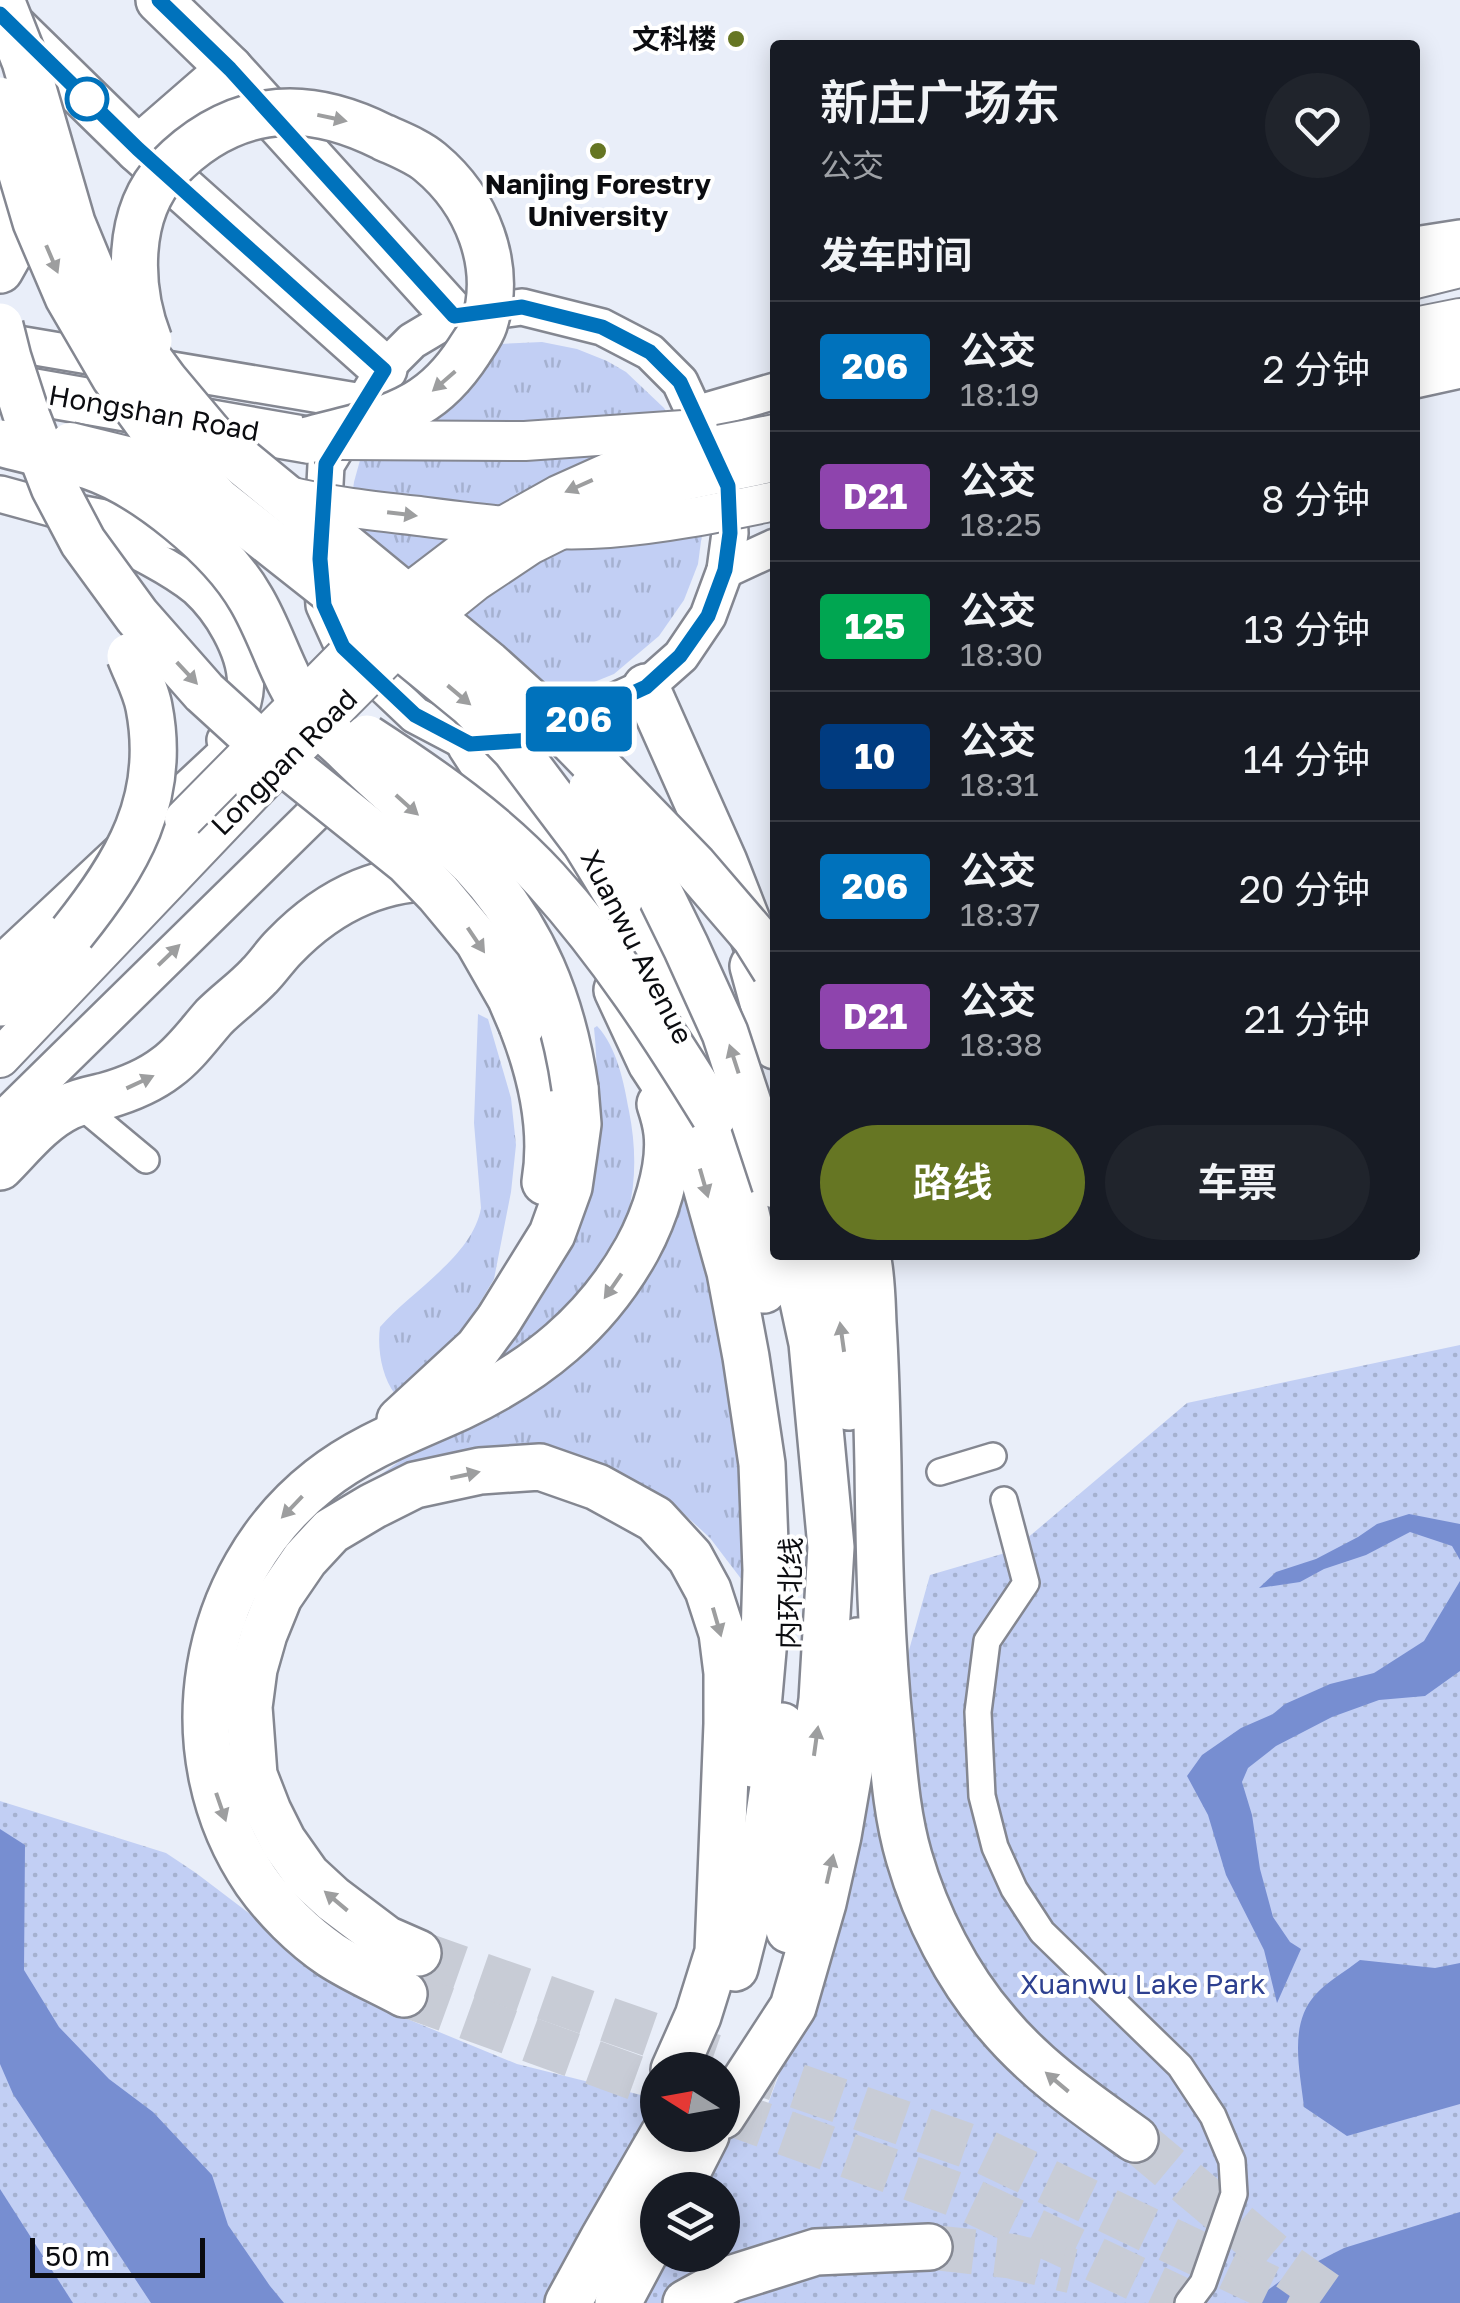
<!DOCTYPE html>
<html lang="zh">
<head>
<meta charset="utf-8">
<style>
  :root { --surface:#171b24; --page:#20242c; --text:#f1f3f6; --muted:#9ea1a6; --line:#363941; --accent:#667623 }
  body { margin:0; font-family:"Golos Text","Noto Sans SC",sans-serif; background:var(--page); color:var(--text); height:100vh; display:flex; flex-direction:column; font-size:38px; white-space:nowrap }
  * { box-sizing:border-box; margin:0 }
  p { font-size:32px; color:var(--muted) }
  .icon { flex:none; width:55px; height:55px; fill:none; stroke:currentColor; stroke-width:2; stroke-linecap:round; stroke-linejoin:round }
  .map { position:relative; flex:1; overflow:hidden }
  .sheet { position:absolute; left:770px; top:40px; width:650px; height:1220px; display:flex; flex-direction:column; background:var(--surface); border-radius:10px; box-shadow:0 5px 25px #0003 }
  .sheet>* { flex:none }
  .badge { padding:0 20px; border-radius:8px; font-size:35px; line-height:65px }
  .needle { width:65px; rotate:281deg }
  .buttons { position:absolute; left:640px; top:2052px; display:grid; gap:20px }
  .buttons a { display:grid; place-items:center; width:100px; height:100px; border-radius:50%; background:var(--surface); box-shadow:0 5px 25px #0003; font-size:50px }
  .scale { position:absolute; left:30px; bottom:25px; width:175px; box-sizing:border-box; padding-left:10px; border:5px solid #0b0c10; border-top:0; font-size:28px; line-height:35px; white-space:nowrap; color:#0b0c10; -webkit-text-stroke:8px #fff; paint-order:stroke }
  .map>.badge { position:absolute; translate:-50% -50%; box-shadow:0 0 0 5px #fff }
  h2 { padding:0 50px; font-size:38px; line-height:90px }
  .round { display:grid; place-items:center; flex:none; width:105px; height:105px; border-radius:52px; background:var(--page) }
  .headline { display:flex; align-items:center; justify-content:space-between; height:170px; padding:0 50px }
  h1 { font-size:48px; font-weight:600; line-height:75px }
  .primary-button { display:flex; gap:20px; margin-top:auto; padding:20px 50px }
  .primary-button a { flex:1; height:115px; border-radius:60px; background:var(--accent); color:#fff; font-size:40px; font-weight:600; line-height:115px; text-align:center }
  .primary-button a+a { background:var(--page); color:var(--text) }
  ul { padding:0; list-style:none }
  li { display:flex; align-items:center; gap:30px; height:130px; padding:0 50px; border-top:2px solid var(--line) }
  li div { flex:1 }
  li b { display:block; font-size:38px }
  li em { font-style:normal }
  li .badge { min-width:110px; font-weight:700; text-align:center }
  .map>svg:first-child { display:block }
  .grass { fill:url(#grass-tufts) }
  .park { fill:url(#park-dots); fill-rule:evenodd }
  .water { fill:#778ed1 }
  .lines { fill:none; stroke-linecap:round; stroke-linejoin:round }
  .highway-tunnel { stroke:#c8ccd6; stroke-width:45; stroke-dasharray:45 22; stroke-linecap:butt }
  .street-casing { stroke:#848791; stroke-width:30 }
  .secondary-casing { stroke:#848791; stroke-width:40 }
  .primary-casing { stroke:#848791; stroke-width:42 }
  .highway-casing { stroke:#848791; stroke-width:50 }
  .street { stroke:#fff; stroke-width:25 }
  .secondary { stroke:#fff; stroke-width:35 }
  .primary { stroke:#fff; stroke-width:38 }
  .highway { stroke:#fff; stroke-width:45 }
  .primary-bridge-casing { stroke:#848791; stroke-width:42; stroke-linecap:butt }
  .highway-bridge-casing { stroke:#848791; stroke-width:50; stroke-linecap:butt }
  .primary-bridge { stroke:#fff; stroke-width:38 }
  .highway-bridge { stroke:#fff; stroke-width:45 }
  .oneway { fill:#9d9e9f }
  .line-casing { stroke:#fff; stroke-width:22 }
  .line { stroke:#0072bc; stroke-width:15 }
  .poi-dot { fill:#667623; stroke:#fff; stroke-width:4 }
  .stop-dot { fill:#fff; stroke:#0072bc; stroke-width:5 }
  .labels { text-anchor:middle; stroke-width:8; stroke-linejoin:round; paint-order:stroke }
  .poi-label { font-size:28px; font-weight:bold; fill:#0b0c10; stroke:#fff; text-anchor:end }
  .street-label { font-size:28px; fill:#0b0c10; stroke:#fff }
  .park-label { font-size:28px; fill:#2d4090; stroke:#fff }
</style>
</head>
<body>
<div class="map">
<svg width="1460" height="2303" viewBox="0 0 1460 2303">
  <defs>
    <pattern id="grass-tufts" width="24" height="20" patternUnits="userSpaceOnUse" patternTransform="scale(2.5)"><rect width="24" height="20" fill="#c2cff4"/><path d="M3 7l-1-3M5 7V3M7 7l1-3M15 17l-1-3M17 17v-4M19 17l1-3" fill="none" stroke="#a5b1d0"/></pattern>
    <pattern id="park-dots" width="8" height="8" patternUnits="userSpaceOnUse" patternTransform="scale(2.5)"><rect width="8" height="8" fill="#c2cff4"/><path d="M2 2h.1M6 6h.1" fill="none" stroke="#a5b1d0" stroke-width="1.8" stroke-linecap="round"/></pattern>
  </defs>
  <rect width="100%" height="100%" fill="#e9eef9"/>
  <g class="grass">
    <path d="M542 342 577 349 607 361 626 372 664 408 688 446 703 526 698 564 684 600 659 636 614 674 567 693 513 697 460 684 349 518 354 482 362 453 500 344Z"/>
    <path d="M478 1014 488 1019 511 1098 516 1145 511 1192 494 1279 470 1319 444 1352 395 1394C382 1377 377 1349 380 1327 410 1292 473 1256 481 1208L474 1123Z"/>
    <path d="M597 1026C617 1047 624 1083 629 1111 639 1161 636 1214 609 1259 600 1274 585 1287 574 1300 563 1313 552 1330 539 1341 524 1354 483 1370 464 1380 474 1372 486 1365 495 1357 581 1273 606 1143 594 1028Z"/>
    <path d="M681 1189 686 1192 722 1328 746 1510V1581L742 1580 710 1538 683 1513 661 1495 612 1471 365 1486 415 1450 458 1431Z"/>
  </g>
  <path class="park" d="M1460 1345V2303H0V1801L166 1853 196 1873 366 2002 517 2064 657 2099 658 2135H722L723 2116 760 2125 823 1958 930 1575 1012 1551 1187 1403ZM658 2190H722V2255H658Z"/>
  <g class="water">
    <path d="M1409 1514 1460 1524V1560L1452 1546 1410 1532 1366 1555 1324 1569 1300 1582 1259 1588 1276 1572 1316 1559 1358 1537 1377 1524Z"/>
    <path d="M1460 1581V1671L1425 1696 1379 1700 1332 1717 1276 1746 1248 1768 1242 1782 1252 1815 1260 1869 1273 1917 1290 1942 1301 1949 1277 2003 1264 1950 1226 1875 1208 1815 1187 1776 1202 1755 1241 1728 1273 1714 1285 1704 1330 1684 1374 1673 1424 1641Z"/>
    <path d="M0 1829 25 1845 24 1970 59 2027 109 2079 153 2112 212 2175 228 2225 270 2286 284 2303H151L13 2094 0 2064Z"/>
    <path d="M1360 1960 1435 1968 1460 1963V2104L1347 2136 1304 2107C1300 2070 1288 2024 1316 1994 1328 1981 1346 1971 1360 1960Z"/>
    <path d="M0 2189 73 2303H0Z"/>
    <path d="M1460 2212V2303H1250L1283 2279 1344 2248Z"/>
  </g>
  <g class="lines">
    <g class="highway-tunnel">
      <path d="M418 1953 983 2151 1302 2303"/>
      <path d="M404 1994 658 2086"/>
      <path d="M722 2110 963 2197 1188 2303"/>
      <path d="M1135 2139 1289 2268 1339 2303"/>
      <path d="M929 2247 1010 2256 1072 2271"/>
    </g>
    <defs>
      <g id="street">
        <path d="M92 1115 146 1160"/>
        <path d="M940 1472 993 1456"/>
        <path d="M1004 1500 1026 1583 987 1641 978 1712 982 1796 995 1847 1014 1889 1042 1932 1180 2066 1213 2116 1232 2161 1234 2194 1203 2283 1188 2303"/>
      </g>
      <g id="secondary">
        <path d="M1415 245 1460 238"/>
        <path d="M522 307 602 327 650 352 680 382 728 486 730 533 725 570 708 616 681 656 646 687 531 740 470 744 415 715 343 647 324 605 321 559 326 465 384 369 412 341 454 316Z"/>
        <path d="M0 341 362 402"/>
        <path d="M1415 380 1460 370"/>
        <path d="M696 414 775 391"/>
        <path d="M0 494 51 508 195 535"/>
        <path d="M68 517C107 537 164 561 197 588 210 600 222 616 230 631 252 672 251 700 225 740"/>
        <path d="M725 570 775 547"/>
        <path d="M0 964 242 738"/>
        <path d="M0 1122 381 748"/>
      </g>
      <g id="primary">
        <path d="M1415 279 1460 268"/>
        <path d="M1415 327 1460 318"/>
        <path d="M1415 360 1460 350"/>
        <path d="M117 890 184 819"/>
        <path d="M0 1058 255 790"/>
      </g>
      <g id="highway">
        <path d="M159 0 230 69 454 316"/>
        <path d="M5 19 138 149 384 369"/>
        <path d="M138 149 230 69"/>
        <path d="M0 270 9 254 19 179 18 165"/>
        <path d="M0 386 308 440"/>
        <path d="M646 687 724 862 775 992"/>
        <path d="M470 744 556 877"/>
        <path d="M620 899 674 1008 737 1175 764 1290"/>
        <path d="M753 966 775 1046"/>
        <path d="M617 990 651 1063 674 1098 691 1133 730 1272 746 1357 762 1464 766 1570 764 1639 753 1764"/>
        <path d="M0 1003 72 933"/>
        <path d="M522 1025C541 1074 554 1129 545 1182"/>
        <path d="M0 1167C21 1146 41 1120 68 1107 80 1101 92 1099 105 1096 126 1090 149 1081 167 1067 185 1054 199 1034 214 1017 228 1003 245 991 259 976 268 967 275 956 284 947 332 897 386 874 455 877"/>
        <path d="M829 1255 849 1407"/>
        <path d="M867 1255C872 1277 872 1301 873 1323 876 1371 877 1418 878 1466 879 1554 881 1643 890 1730 894 1773 897 1816 909 1857 926 1916 957 1977 997 2023 1036 2070 1086 2104 1135 2139"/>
        <path d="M400 1420 478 1348 498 1321 552 1234 569 1187 574 1153 578 1124 575 1088"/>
        <path d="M789 1930 822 1700 831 1547 812 1343 793 1255"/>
        <path d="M418 1953 386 1939 333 1899 307 1875 283 1841 268 1811 254 1775 249 1707 254 1669 264 1634 279 1597 305 1559 331 1531 373 1506 415 1485 480 1471 540 1467 597 1487 655 1519 690 1557 708 1590 722 1633 727 1673V1724L718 1952 698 2016 674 2070"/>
        <path d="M735 1968 762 1862 782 1726"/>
        <path d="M404 1994C380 1981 354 1970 331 1955 303 1936 275 1908 256 1881 169 1754 199 1575 320 1480 361 1447 412 1429 460 1407 536 1371 596 1323 637 1249 654 1218 671 1169 667 1133 666 1123 663 1113 660 1104"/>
        <path d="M722 2116 793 2007 823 1903 838 1836 852 1755 858 1641"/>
        <path d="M678 2190 706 2135"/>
        <path d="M568 2303 603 2239 663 2135"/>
        <path d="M618 2303 658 2228"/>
        <path d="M686 2303 730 2279 816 2252 929 2247"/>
      </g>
    </defs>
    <use href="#street" class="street-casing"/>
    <use href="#secondary" class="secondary-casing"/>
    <use href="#primary" class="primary-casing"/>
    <use href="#highway" class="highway-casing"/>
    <use href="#street" class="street"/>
    <use href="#secondary" class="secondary"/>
    <use href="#primary" class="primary"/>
    <use href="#highway" class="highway"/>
    <defs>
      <g id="primary-bridge">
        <path d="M339 440 525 441 698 429"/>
        <path d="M70 442 196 473"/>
        <path d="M284 495C328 506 373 511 419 516 481 524 547 533 609 528 665 524 721 512 775 501"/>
        <path d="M255 790 410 634 476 581 530 545 608 506 679 482 775 462"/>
        <path d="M184 819 363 638 419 585 478 540 558 495 616 469 671 454 775 434"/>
      </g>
      <g id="highway-bridge">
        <path d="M1 0 25 61 72 223 93 274 129 332 165 381 212 437 488 664 570 738 694 866 755 937 775 969"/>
        <path d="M0 100 36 222 68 297 114 376 169 452 218 501 360 613 471 704 515 749 542 785 585 842 620 899"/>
        <path d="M0 326 8 358 27 417 54 487 83 542 137 616 204 692 261 744 408 862 438 893 478 941 510 997 522 1025"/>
        <path d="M149 341C128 287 126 213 168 169 194 142 228 120 266 114 307 107 347 119 383 137 398 144 417 151 430 162 477 201 503 265 484 325 481 334 474 343 469 351 456 371 437 392 416 404 383 423 345 430 308 440"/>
        <path d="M0 443C29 451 60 457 89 466 145 485 222 548 251 599 273 636 283 680 310 714 320 726 332 736 343 746 370 773 399 798 427 823 442 837 459 849 473 864 533 928 563 1003 575 1088"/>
        <path d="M367 738C430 779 495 824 546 880 611 952 663 1032 714 1115"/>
        <path d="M591 790 658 890 686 947 725 1033 775 1185"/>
        <path d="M72 933C127 864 167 799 149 707 146 690 136 672 130 656"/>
      </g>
    </defs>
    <use href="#primary-bridge" class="primary-bridge-casing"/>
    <use href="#highway-bridge" class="highway-bridge-casing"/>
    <use href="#primary-bridge" class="primary-bridge"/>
    <use href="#highway-bridge" class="highway-bridge"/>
  </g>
  <defs><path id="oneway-solid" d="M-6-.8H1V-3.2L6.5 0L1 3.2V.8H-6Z" transform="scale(2.5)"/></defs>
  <g class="oneway">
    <use href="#oneway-solid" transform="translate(332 118) rotate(12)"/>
    <use href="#oneway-solid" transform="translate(52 259) rotate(67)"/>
    <use href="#oneway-solid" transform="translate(444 381) rotate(139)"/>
    <use href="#oneway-solid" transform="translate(579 486) rotate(156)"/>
    <use href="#oneway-solid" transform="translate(402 514) rotate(7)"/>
    <use href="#oneway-solid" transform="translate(187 673) rotate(47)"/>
    <use href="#oneway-solid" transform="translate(459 695) rotate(40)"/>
    <use href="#oneway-solid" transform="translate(407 805) rotate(42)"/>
    <use href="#oneway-solid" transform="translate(476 940) rotate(56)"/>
    <use href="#oneway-solid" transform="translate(169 955) rotate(-44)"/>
    <use href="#oneway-solid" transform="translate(734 1059) rotate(-108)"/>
    <use href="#oneway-solid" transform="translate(140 1082) rotate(-25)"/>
    <use href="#oneway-solid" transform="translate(704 1183) rotate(74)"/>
    <use href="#oneway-solid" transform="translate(613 1286) rotate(125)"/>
    <use href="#oneway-solid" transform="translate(842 1337) rotate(-98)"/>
    <use href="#oneway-solid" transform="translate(465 1475) rotate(-12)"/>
    <use href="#oneway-solid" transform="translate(292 1507) rotate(134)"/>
    <use href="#oneway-solid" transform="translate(717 1622) rotate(74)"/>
    <use href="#oneway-solid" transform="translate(816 1741) rotate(-82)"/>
    <use href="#oneway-solid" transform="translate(221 1807) rotate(71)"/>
    <use href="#oneway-solid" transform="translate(830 1869) rotate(-77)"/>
    <use href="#oneway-solid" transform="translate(336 1901) rotate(-140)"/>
    <use href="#oneway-solid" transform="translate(1057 2082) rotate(-140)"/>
  </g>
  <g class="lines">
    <defs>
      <path id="line" d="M0 14 138 149 384 370 326 464 320 559 324 605 343 647 415 715 470 744 531 740 646 687 680 656 708 616 725 570 730 533 728 486 680 382 650 352 602 327 522 307 454 316 230 69 159 0"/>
    </defs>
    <use href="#line" class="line-casing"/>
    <use href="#line" class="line"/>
  </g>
  <g class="poi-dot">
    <circle cx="736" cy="39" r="10"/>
    <circle cx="598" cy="151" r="10"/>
  </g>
  <circle class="stop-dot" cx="87" cy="99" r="20"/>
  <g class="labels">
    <g class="poi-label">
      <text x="716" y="49">文科楼</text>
      <text x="598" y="194" text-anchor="middle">Nanjing Forestry<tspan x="598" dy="32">University</tspan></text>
    </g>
    <g class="street-label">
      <text transform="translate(154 413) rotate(10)" y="10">Hongshan Road</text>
      <text transform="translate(284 762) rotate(-45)" y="10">Longpan Road</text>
      <text transform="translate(637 947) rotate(63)" y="10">Xuanwu Avenue</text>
      <text transform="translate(790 1593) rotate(-89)" y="10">内环北线</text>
    </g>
    <g class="park-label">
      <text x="1143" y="1994">Xuanwu Lake Park</text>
    </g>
  </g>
</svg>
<div class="buttons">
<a><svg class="needle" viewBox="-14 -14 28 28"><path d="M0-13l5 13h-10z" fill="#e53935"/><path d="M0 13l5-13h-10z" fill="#9ea1a6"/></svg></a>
<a><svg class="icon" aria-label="layers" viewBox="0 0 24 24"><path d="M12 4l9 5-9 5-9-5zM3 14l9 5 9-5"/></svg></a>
</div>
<div class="scale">50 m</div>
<b class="badge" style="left:579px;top:719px;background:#0072bc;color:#fff">206</b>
<section class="sheet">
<div class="headline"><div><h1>新庄广场东</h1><p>公交</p></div><a class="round"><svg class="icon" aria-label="heart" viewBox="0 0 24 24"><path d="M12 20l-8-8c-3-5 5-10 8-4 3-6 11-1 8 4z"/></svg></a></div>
<h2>发车时间</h2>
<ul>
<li><span class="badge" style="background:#0072bc;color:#fff">206</span><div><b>公交</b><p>18:19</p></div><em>2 分钟</em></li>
<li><span class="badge" style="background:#8e44ad;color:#fff">D21</span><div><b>公交</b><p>18:25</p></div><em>8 分钟</em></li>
<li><span class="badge" style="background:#00a651;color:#fff">125</span><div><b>公交</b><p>18:30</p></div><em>13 分钟</em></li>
<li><span class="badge" style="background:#003b80;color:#fff">10</span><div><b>公交</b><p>18:31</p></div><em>14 分钟</em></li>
<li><span class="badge" style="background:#0072bc;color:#fff">206</span><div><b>公交</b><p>18:37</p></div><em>20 分钟</em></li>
<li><span class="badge" style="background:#8e44ad;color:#fff">D21</span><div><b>公交</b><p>18:38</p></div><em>21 分钟</em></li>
</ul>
<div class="primary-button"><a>路线</a><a>车票</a></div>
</section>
</div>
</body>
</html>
